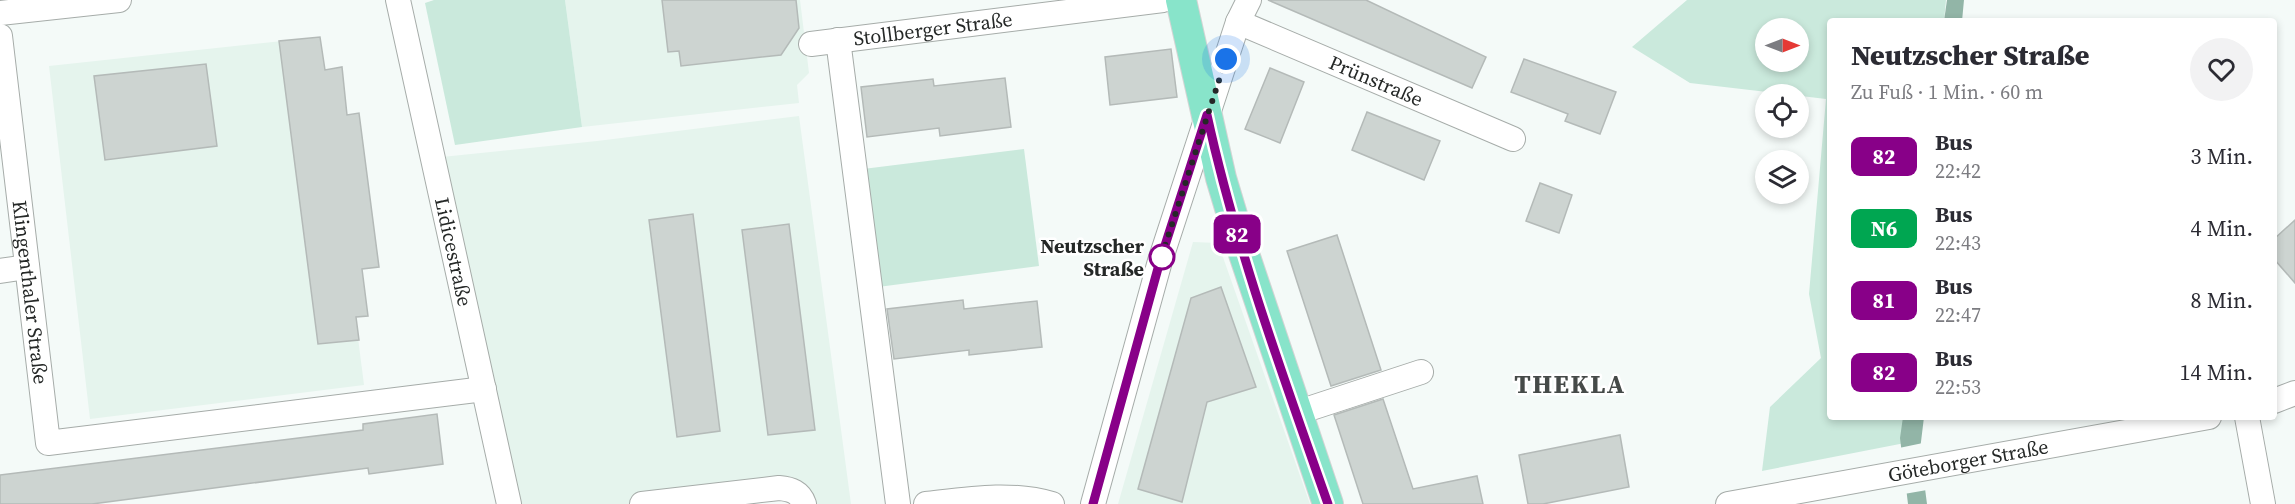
<!DOCTYPE html>
<html lang="de">
<head>
<meta charset="utf-8">
<style>
  :root { --surface:#fff; --page:#f2f2f3; --text:#2b2b33; --muted:#7c7c81 }
  body { margin:0; font-family:"Source Serif 4",serif; background:var(--page); color:var(--text); height:100vh; display:flex; flex-direction:column; font-size:22px; white-space:nowrap }
  * { box-sizing:border-box; margin:0 }
  p { font-size:20px; color:var(--muted) }
  .icon { flex:none; width:33px; height:33px; fill:none; stroke:currentColor; stroke-width:2; stroke-linecap:round; stroke-linejoin:round }
  .map { position:relative; flex:1; overflow:hidden }
  .side { position:absolute; left:1827px; top:18px; width:450px; height:402px; display:flex; flex-direction:column; background:var(--surface); border-radius:6px; box-shadow:0 3px 9px #0003 }
  .side>* { flex:none }
  .badge { padding:0 12px; border-radius:9px; font-size:21px; line-height:39px }
  .needle { width:39px; rotate:90deg }
  .controls { position:absolute; left:1755px; top:18px; display:grid; gap:12px }
  .controls a { display:grid; place-items:center; width:54px; height:54px; border-radius:50%; background:var(--surface); box-shadow:0 3px 9px #0003; font-size:30px }
  .you { position:absolute; width:30px; height:30px; margin:-15px; border:4px solid #fff; border-radius:50%; background:#1a73e8; box-shadow:0 0 0 9px #1a73e833 }
  .map>.badge { position:absolute; translate:-50% -50%; box-shadow:0 0 0 3px #fff }
  .round { display:grid; place-items:center; flex:none; width:63px; height:63px; border-radius:32px; background:var(--page) }
  .head { display:flex; align-items:center; justify-content:space-between; height:102px; padding:0 24px }
  h1 { font-size:28px; font-weight:800; line-height:45px }
  ul { padding:0; list-style:none }
  li { display:flex; align-items:center; gap:18px; height:72px; padding:0 24px }
  li div { flex:1 }
  li b { display:block; font-size:22px }
  li em { font-style:normal }
  li .badge { min-width:66px; font-weight:700; text-align:center }
  .map>svg:first-child { display:block }
  .built { fill:#e5f4ed }
  .green { fill:#cae9dc; fill-rule:evenodd }
  .water { fill:#92b5a7 }
  .pier { fill:#f4faf8 }
  .building { fill:#cdd4d1; stroke:#b4bab8; stroke-width:1.5 }
  .lines { fill:none; stroke-linecap:round; stroke-linejoin:round }
  .minor-casing { stroke:#a6aca9; stroke-width:26 }
  .major-casing { stroke:#d3d4d4; stroke-width:32 }
  .minor { stroke:#fff; stroke-width:24 }
  .major { stroke:#88e4ca; stroke-width:30 }
  .line-casing { stroke:#fff; stroke-width:14 }
  .line { stroke:#808; stroke-width:9 }
  .walk { stroke:#252827; stroke-width:6; stroke-dasharray:0 10.8 }
  .stop-dot { fill:#fff; stroke:#808; stroke-width:3 }
  .labels { text-anchor:middle; stroke-width:5; stroke-linejoin:round; paint-order:stroke }
  .street-label { font-size:20px; fill:#252827; stroke:#fff }
  .stop-label { font-size:20px; font-weight:bold; fill:#252827; stroke:#fff; text-anchor:end }
  .district-label { font-size:26px; font-weight:bold; letter-spacing:1.5px; fill:#454a48; stroke:#fff }
</style>
</head>
<body>
<div class="map">
<svg width="2295" height="504" viewBox="0 0 2295 504">
  <rect width="100%" height="100%" fill="#f4faf8"/>
  <g class="built">
    <path d="M565 0H800L809 73 797 85 799 103 582 127Z"/>
    <path d="M320 37 364 385 90 419 49 66Z"/>
    <path d="M799 116 851 504H804L802 498 642 504H509L432 158 597 141Z"/>
    <path d="M1193 242 1218 243 1310 504H1118Z"/>
  </g>
  <g class="green">
    <path d="M434 0H565L582 127 455 145 425 3Z"/>
    <path d="M1687 0H1946L1944 21H1830V417H1912L1910 442 1762 471 1770 407 1821 358 1809 294 1826 99 1690 83 1632 47ZM1766 28H1798V62H1766Z"/>
    <path d="M1024 149 1039 266 878 287 863 169Z"/>
  </g>
  <g class="water">
    <path d="M1947 0H1964L1962 21H1944Z"/>
    <path d="M1903 417H1924L1920 450 1927 504H1908L1900 438Z"/>
  </g>
  <path class="pier" d="M1923 443 1927 490 1904 494 1899 448Z"/>
  <g class="building">
    <path d="M662 0H796L799 28 781 55 681 66 679 51 668 52Z"/>
    <path d="M1268 0H1366L1486 57 1472 88Z"/>
    <path d="M320 37 325 70 342 67 347 115 359 113 379 267 362 269 368 316 356 317 359 340 318 344 279 41Z"/>
    <path d="M1171 49 1177 97 1110 105 1105 57Z"/>
    <path d="M1524 59 1616 92 1600 134 1565 121 1568 114 1511 92Z"/>
    <path d="M206 64 217 146 105 160 94 76Z"/>
    <path d="M1270 68 1304 82 1280 143 1245 129Z"/>
    <path d="M1005 78 1011 127 940 136 939 128 867 137 861 87 933 79 934 86Z"/>
    <path d="M1367 112 1440 141 1424 180 1352 150Z"/>
    <path d="M1540 183 1572 195 1559 233 1526 221Z"/>
    <path d="M693 214 720 431 677 437 649 220Z"/>
    <path d="M2295 220V283L2274 259V239Z"/>
    <path d="M789 224 815 430 768 435 742 230Z"/>
    <path d="M1337 235 1381 370 1331 386 1287 251Z"/>
    <path d="M1221 287 1256 387 1207 402 1182 502 1138 489 1191 298Z"/>
    <path d="M963 300 964 309 1037 301 1042 347 969 355V350L894 359 887 309Z"/>
    <path d="M1383 399 1413 489 1477 476 1483 504H1363L1334 415Z"/>
    <path d="M437 414 443 464 369 474 368 468 92 504H0V475L363 430V424Z"/>
    <path d="M1620 435 1629 487 1543 504H1528L1519 455Z"/>
  </g>
  <g class="lines">
    <defs>
      <g id="minor">
        <path id="s1" d="M398 0 509 504"/>
        <path d="M0 13 119 0"/>
        <path id="s2" d="M1238 22 1513 139"/>
        <path id="s3" d="M0 36 48 443 484 389"/>
        <path d="M838 40 898 504"/>
        <path id="s4" d="M811 44 1163 0"/>
        <path d="M0 271 27 267"/>
        <path d="M2274 401 2295 393"/>
        <path d="M1296 413 1421 372"/>
        <path d="M2247 417 2263 504"/>
        <path d="M642 504 779 488C791 489 800 492 804 504"/>
        <path d="M926 504C969 499 1010 492 1052 504"/>
        <path d="M1093 504 1160 261 1238 22 1249 0"/>
        <path id="s5" d="M1728 504 2209 417"/>
      </g>
      <path id="major" d="M1181 0 1221 178 1242 248 1328 504"/>
    </defs>
    <use href="#minor" class="minor-casing"/>
    <use href="#major" class="major-casing"/>
    <use href="#minor" class="minor"/>
    <use href="#major" class="major"/>
  </g>
  <g class="lines">
    <defs>
      <path id="line" d="M1093 504 1160 261 1207 115C1236 248 1283 376 1328 504"/>
    </defs>
    <use href="#line" class="line-casing"/>
    <use href="#line" class="line"/>
    <path class="walk" d="M1162 257 1160 261 1226 59"/>
  </g>
  <circle class="stop-dot" cx="1162" cy="257" r="12"/>
  <g class="labels">
    <g class="street-label">
      <text dy="7" stroke="none"><textPath href="#s4" startOffset="123">Stollberger Straße</textPath></text>
      <text dy="7" stroke="none"><textPath href="#s2" startOffset="150">Prünstraße</textPath></text>
      <text dy="7" stroke="none"><textPath href="#s1" startOffset="258">Lidicestraße</textPath></text>
      <text dy="7" stroke="none"><textPath href="#s3" startOffset="258">Klingenthaler Straße</textPath></text>
      <text dy="7" stroke="none"><textPath href="#s5" startOffset="244">Göteborger Straße</textPath></text>
    </g>
    <g class="stop-label">
      <text x="1144" y="253">Neutzscher<tspan x="1144" dy="23">Straße</tspan></text>
    </g>
    <g class="district-label">
      <text x="1570" y="393">THEKLA</text>
    </g>
  </g>
</svg>
<div class="controls">
<a><svg class="needle" viewBox="-14 -14 28 28"><path d="M0-13l5 13h-10z" fill="#e53935"/><path d="M0 13l5-13h-10z" fill="#7c7c81"/></svg></a>
<a><svg class="icon" aria-label="locate" viewBox="0 0 24 24"><circle cx="12" cy="12" r="6"/><path d="M12 2v4M12 18v4M2 12h4M18 12h4"/></svg></a>
<a><svg class="icon" aria-label="layers" viewBox="0 0 24 24"><path d="M12 4l9 5-9 5-9-5zM3 14l9 5 9-5"/></svg></a>
</div>
<div class="you" style="left:1226px;top:59px"></div>
<b class="badge" style="left:1237px;top:234px;background:#808;color:#fff">82</b>
<section class="side">
<div class="head"><div><h1>Neutzscher Straße</h1><p>Zu Fuß · 1 Min. · 60 m</p></div><a class="round"><svg class="icon" aria-label="heart" viewBox="0 0 24 24"><path d="M12 20l-8-8c-3-5 5-10 8-4 3-6 11-1 8 4z"/></svg></a></div>
<ul>
<li><span class="badge" style="background:#808;color:#fff">82</span><div><b>Bus</b><p>22:42</p></div><em>3 Min.</em></li>
<li><span class="badge" style="background:#00a651;color:#fff">N6</span><div><b>Bus</b><p>22:43</p></div><em>4 Min.</em></li>
<li><span class="badge" style="background:#808;color:#fff">81</span><div><b>Bus</b><p>22:47</p></div><em>8 Min.</em></li>
<li><span class="badge" style="background:#808;color:#fff">82</span><div><b>Bus</b><p>22:53</p></div><em>14 Min.</em></li>
</ul>
</section>
</div>
</body>
</html>
